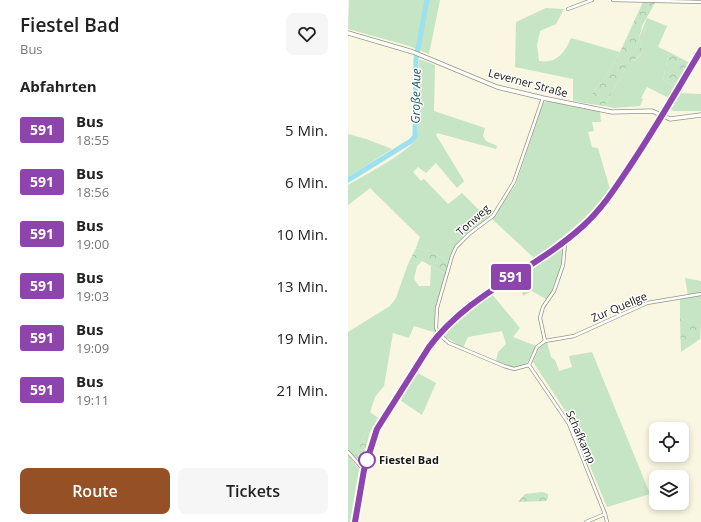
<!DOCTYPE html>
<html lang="de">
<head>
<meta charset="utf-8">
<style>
  :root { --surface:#fff; --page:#f6f6f6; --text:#222; --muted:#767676; --accent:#955026 }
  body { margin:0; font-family:"Open Sans",sans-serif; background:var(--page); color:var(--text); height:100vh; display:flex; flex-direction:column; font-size:15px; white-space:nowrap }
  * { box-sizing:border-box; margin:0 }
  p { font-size:13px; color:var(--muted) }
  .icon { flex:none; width:22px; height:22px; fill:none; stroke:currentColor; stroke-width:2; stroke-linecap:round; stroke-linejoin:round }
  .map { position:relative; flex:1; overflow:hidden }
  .drawer { display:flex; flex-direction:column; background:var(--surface); width:348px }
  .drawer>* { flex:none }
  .badge { padding:0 8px; border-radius:3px; font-size:14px; line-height:26px }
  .fabs { position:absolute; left:301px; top:422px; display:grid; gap:8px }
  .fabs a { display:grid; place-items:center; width:40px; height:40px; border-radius:8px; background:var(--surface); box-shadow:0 2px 6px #0003; font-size:20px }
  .map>.badge { position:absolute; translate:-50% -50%; box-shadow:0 0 0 2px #fff }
  h2 { padding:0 20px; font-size:15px; line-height:36px }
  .round { display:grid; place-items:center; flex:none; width:42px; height:42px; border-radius:8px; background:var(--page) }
  .headline { display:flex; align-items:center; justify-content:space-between; height:68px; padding:0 20px }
  h1 { font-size:19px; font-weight:600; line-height:30px }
  .action { display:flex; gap:8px; margin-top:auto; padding:8px 20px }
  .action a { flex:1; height:46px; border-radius:8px; background:var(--accent); color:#fff; font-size:16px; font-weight:600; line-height:46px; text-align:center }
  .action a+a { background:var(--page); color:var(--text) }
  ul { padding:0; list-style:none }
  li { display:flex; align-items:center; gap:12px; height:52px; padding:0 20px }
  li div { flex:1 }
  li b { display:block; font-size:15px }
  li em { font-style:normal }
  li .badge { min-width:44px; font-weight:700; text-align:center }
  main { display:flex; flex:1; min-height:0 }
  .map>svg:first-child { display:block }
  .green { fill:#c5e5c5 }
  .forest { fill:url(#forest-crowns) }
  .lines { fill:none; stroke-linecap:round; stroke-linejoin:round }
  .river { stroke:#9de0ef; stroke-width:5 }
  .minor-casing { stroke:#989582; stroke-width:4 }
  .tertiary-casing { stroke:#989582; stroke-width:5 }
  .minor { stroke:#fff; stroke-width:2.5 }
  .tertiary { stroke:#fff; stroke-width:3.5 }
  .line-casing { stroke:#fff; stroke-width:9 }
  .line { stroke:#8e44ad; stroke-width:6 }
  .stop-dot { fill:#fff; stroke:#8e44ad; stroke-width:2 }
  .labels { text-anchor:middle; stroke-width:3; stroke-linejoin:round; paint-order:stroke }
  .street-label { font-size:11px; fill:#191811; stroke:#fff }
  .stop-label { font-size:11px; font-weight:bold; fill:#191811; stroke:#fff; text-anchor:start }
  .water-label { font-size:12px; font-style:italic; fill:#17505b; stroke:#fff }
</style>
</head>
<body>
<main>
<section class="drawer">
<div class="headline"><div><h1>Fiestel Bad</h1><p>Bus</p></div><a class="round"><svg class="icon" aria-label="heart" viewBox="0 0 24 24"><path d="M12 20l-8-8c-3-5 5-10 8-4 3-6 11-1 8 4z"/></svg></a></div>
<h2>Abfahrten</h2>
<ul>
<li><span class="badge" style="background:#8e44ad;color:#fff">591</span><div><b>Bus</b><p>18:55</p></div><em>5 Min.</em></li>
<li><span class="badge" style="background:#8e44ad;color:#fff">591</span><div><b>Bus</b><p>18:56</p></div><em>6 Min.</em></li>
<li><span class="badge" style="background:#8e44ad;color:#fff">591</span><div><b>Bus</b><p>19:00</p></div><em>10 Min.</em></li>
<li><span class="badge" style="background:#8e44ad;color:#fff">591</span><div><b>Bus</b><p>19:03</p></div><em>13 Min.</em></li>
<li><span class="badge" style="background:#8e44ad;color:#fff">591</span><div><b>Bus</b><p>19:09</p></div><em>19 Min.</em></li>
<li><span class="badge" style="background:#8e44ad;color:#fff">591</span><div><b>Bus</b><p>19:11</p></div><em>21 Min.</em></li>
</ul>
<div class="action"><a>Route</a><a>Tickets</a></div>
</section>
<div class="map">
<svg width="353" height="522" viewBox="0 0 353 522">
  <defs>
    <pattern id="forest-crowns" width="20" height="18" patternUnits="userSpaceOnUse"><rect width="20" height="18" fill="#c5e5c5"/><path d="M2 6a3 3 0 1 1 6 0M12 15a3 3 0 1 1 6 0" fill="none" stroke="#a9c4a8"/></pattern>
  </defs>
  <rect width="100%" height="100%" fill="#f9f6e1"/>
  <g class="green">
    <path d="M1 0H92L81 54 61 46 0 29Z"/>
    <path d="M198 8 216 9 208 24 192 31 189 45 191 61C208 64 217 53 223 38L272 52 257 78 236 103 225 101V79L167 67 168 22Z"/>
    <path d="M299 18 319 26 310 47 321 52 315 80 328 88 321 98 299 87 293 98 295 99 292 106 266 108 256 106 278 68 295 53 291 38Z"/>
    <path d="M71 59 87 65 86 111 137 128 135 136 138 141 149 146 148 149 89 133 88 135 116 181 109 188 88 163 78 173 70 167 65 172 73 181 76 179 100 204 114 193 129 208 142 216C121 234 111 232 100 262L83 251 68 248 72 237 22 188 0 205V185C15 176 58 154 66 141 74 127 71 77 71 59Z"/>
    <path d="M330 93 353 94V111H326L320 109Z"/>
    <path d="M199 101 252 112 253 122H244L246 131 240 132 244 147 250 148 262 189C239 219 216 237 186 258L144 219 168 184 195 103Z"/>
    <path d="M0 134 18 139 44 149 0 177Z"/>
    <path d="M216 244 219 246C217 266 213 284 201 301L184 291 175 296 172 282 167 276Z"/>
    <path d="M74 261 69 266 66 279 71 286H82L83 266 98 274 88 308V333L66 326 61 338 45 333 36 386 27 397 22 412 30 418 22 432 17 434 6 458 0 450V332L42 306 48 298 60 264Z"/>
    <path d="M337 278 353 281V293L340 295Z"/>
    <path d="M143 293 172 328 165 337 188 346C176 371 174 373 148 361L150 352 158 344 154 331 120 337 115 348 93 334 108 319Z"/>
    <path d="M353 295V326L332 319V299Z"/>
    <path d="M199 342 203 357 207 360 211 371 224 367 221 356 244 352 302 494 259 507 222 418 185 362 192 346Z"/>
    <path d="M66 371 88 383 74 415 49 398Z"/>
    <path d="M0 455 11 469 2 522H0Z"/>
  </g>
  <g class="forest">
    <path d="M295 2 307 3 294 26 291 38 295 53 285 61 290 63 285 71 278 68 256 106 236 103 257 78 272 52Z"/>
    <path d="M321 52 342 63 328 88 315 80Z"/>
    <path d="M68 248 83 251 100 262 98 274 74 261 60 264Z"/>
    <path d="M332 319 353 326 352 339 333 352Z"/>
    <path d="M22 432 13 464 6 458 17 434Z"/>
    <path d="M194 492 200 494V498L198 501 170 502 177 494Z"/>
  </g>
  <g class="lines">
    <path class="river" d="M0 180 63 141 67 136 68 59 79 0"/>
    <defs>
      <g id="minor">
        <path d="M265 0 353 2"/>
        <path d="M220 9 244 0"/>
        <path d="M195 98 166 182 145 216 121 234 108 247 104 256 89 308 88 328 91 334 101 343 156 366 166 369 181 365 189 347 197 341 192 318 195 307 206 291 215 265 217 242"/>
        <path d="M197 341 226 336 299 303 353 294"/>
        <path d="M181 365 221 424 257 514 259 522"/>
        <path d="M0 452 16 470"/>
        <path d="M238 522 257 514"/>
      </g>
      <g id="tertiary">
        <path d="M0 33 65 52 149 87 195 98 264 112 304 111 322 119 353 115"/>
        <path d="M7 522 12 489 29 429 81 347C122 293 187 271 235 226 254 209 268 188 282 166 307 129 329 89 353 50"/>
      </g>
    </defs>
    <use href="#minor" class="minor-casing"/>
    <use href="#tertiary" class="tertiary-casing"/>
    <use href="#minor" class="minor"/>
    <use href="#tertiary" class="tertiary"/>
  </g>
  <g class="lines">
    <defs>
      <path id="line" d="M7 522 16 470 29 429 81 347C121 293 187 270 235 226 254 209 268 187 282 166 307 129 330 89 353 50"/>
    </defs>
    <use href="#line" class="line-casing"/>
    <use href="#line" class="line"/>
  </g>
  <circle class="stop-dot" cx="19" cy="460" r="8"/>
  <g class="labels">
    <g class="street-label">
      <text transform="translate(180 83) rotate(15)" y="4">Leverner Straße</text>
      <text transform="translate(125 220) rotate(-42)" y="4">Tonweg</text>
      <text transform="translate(271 307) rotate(-23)" y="4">Zur Quellge</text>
      <text transform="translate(233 437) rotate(66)" y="4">Schafkamp</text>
    </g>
    <g class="stop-label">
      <text x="31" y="464">Fiestel Bad</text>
    </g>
    <g class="water-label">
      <text transform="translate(68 96) rotate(-89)" y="4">Große Aue</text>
    </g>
  </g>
</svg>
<div class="fabs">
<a><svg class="icon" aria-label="locate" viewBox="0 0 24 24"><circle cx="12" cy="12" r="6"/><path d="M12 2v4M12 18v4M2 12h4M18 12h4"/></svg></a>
<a><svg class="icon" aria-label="layers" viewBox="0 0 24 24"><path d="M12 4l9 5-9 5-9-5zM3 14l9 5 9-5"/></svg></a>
</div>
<b class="badge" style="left:163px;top:277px;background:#8e44ad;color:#fff">591</b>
</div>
</main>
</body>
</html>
